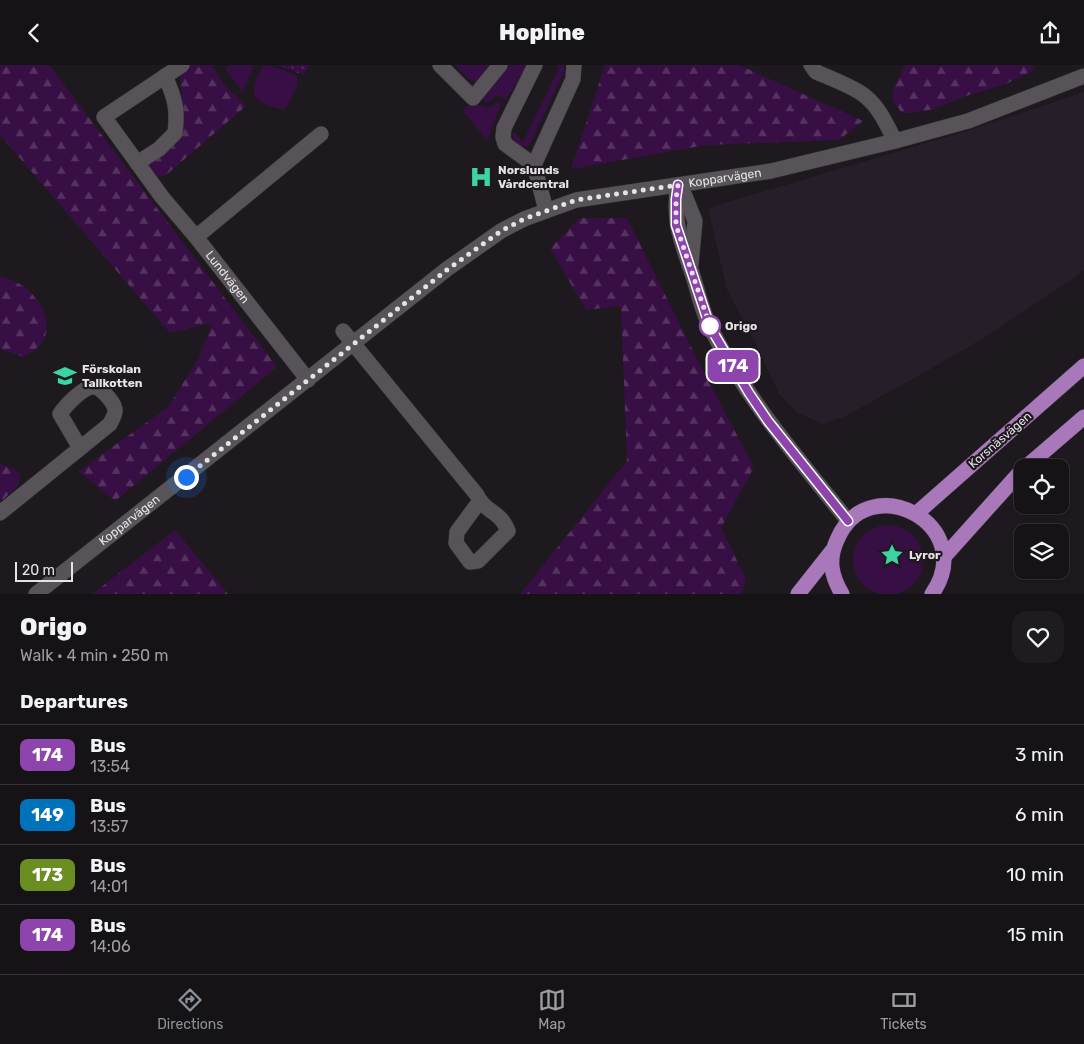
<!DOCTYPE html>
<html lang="en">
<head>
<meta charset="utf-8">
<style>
  :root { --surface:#161316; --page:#1f1c1f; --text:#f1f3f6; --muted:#9e9ea1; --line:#353235; --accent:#8c9099 }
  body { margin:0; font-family:Rubik,sans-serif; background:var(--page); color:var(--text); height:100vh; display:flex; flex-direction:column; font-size:19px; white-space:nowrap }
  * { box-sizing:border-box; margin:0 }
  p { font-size:16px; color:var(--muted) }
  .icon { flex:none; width:28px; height:28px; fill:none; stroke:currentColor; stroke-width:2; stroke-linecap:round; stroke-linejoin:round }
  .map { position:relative; height:529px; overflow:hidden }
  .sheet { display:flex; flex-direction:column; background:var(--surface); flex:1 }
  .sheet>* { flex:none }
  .badge { padding:0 10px; border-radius:8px; font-size:18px; line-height:32px }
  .tools { position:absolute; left:1014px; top:394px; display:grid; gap:10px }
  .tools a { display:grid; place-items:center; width:55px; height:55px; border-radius:10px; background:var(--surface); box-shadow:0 1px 4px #0004,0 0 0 1px var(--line); font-size:25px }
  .scale { position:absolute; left:15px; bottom:12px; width:58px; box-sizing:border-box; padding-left:5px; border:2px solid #e6e3e7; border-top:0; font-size:14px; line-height:18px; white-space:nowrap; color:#e6e3e7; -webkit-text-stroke:4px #1d191e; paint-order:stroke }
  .you { position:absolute; width:25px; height:25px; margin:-12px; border:4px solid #fff; border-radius:50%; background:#1a73e8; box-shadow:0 0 0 8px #1a73e833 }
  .map>.badge { position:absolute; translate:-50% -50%; box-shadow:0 0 0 2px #fff }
  h2 { padding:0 20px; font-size:19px; line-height:45px }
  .round { display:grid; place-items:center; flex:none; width:52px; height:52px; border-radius:15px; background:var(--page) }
  .head { display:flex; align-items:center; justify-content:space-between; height:85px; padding:0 20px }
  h1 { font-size:24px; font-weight:800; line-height:38px }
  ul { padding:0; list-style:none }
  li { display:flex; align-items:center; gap:15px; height:60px; padding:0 20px; border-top:1px solid var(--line) }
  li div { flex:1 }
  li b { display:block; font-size:19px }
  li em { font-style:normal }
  li .badge { min-width:55px; font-weight:700; text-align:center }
  header { display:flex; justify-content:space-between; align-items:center; height:65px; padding:0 20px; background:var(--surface); font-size:22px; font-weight:800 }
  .menu { display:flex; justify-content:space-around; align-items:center; height:70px; border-top:1px solid var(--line); background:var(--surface); font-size:14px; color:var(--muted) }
  .menu a { display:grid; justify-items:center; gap:2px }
  .menu .selected { color:var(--accent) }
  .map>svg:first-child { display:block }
  .built { fill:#261f29 }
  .green { fill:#380f45 }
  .forest { fill:url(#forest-firs) }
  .park { fill:url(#park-dots) }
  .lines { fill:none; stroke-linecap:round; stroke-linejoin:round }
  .minor-casing { stroke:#383639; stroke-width:16 }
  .major-casing { stroke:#383639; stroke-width:16 }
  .minor { stroke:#575359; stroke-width:15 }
  .major { stroke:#a978bb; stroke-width:15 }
  .line-casing { stroke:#fff; stroke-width:11 }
  .line { stroke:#8e44ad; stroke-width:8 }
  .walk { stroke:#e6e3e7; stroke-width:5; stroke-dasharray:0 9 }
  .stop-dot { fill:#fff; stroke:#8e44ad; stroke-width:2.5 }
  .labels { text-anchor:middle; stroke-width:4.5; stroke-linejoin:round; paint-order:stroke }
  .poi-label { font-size:12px; font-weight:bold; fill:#e6e3e7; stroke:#1d191e; text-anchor:start }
  .street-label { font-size:12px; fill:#e6e3e7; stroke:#1d191e }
  .stop-label { font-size:12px; font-weight:bold; fill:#e6e3e7; stroke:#1d191e; text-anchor:start }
</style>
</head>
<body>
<header><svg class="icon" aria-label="back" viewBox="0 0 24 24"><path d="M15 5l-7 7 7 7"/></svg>Hopline<svg class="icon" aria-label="share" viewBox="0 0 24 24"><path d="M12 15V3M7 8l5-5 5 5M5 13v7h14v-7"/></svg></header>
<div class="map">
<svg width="1084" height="529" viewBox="0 0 1084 529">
  <defs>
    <pattern id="forest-firs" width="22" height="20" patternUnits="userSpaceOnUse" patternTransform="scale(1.25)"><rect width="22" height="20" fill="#380f45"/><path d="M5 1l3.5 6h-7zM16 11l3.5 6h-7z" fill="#553260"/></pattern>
    <pattern id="park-dots" width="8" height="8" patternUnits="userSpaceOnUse" patternTransform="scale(1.25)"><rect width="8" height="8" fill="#380f45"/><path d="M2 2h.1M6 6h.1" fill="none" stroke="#553260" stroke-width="1.8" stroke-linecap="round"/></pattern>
  </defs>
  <rect width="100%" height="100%" fill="#1d191e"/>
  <path class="built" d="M1084 27V206L985 272 932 303 844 352 822 359 795 346 779 329 752 271 727 225 708 143 980 62Z"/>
  <g class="green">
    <path d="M230 0H254L243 27 225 4Z"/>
    <path d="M263 0C273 0 288 6 297 12L298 19 286 44C279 45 273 42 267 40 245 31 256 16 263 0Z"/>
    <path d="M455 0H495C474 23 476 22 455 0Z"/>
    <path d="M507 0H527L506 35 497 30 487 38 482 33Z"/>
    <path d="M557 0H564V7L530 79 527 82C518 83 511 75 513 66L523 77 559 3Z"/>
    <path d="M473 36 477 39 489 43 497 37 501 39 487 76 463 46Z"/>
    <circle cx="888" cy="495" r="35"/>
  </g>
  <g class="forest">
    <path d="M0 0H49L277 302 115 436 79 406 168 342 199 293 212 258 170 268 0 70Z"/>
    <path d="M189 0H212L223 19 246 41 166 110 154 113 146 99 181 65 183 41 180 11Z"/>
    <path d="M605 0H739L863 56 839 75 706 80 571 104Z"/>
    <path d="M905 0H1032L1034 5 1006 19 966 31 934 44 912 48H902L892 35 894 23Z"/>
    <path d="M580 153H627L706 312 754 402 721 463 746 514 741 529H520L627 396 621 241 586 245 550 183Z"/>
    <path d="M0 211C10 214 20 218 28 225 42 238 54 259 42 278 39 283 29 288 24 292L0 284Z"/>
    <path d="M0 399 15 404 21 411 15 424 0 437Z"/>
    <path d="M175 465 228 529H92Z"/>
  </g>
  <path class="park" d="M277 0H309L304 10Z"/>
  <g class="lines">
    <defs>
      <g id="minor">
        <path id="s1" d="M182 0 104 52 162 132 196 172 308 315"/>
        <path d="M440 0 473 33 500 0"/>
        <path d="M535 0 504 63 503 72 505 79 534 100 546 145"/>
        <path d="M811 0 816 7C830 13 854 22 865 31 879 42 887 60 895 76"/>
        <path d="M137 98 159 84 175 68C178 44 175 33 165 11"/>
        <path d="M534 100 573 14 574 0"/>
        <path d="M678 120C672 155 681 176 692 208 698 226 702 246 710 262 746 334 799 394 848 456"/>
        <path d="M678 120 685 131 695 156 691 199"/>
        <path d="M196 172 321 69"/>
        <path d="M343 266 477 430C484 447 501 446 508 466L478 496 470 497 456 478 457 467 479 437"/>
        <path d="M0 448 110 359C112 354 116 349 115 344 113 336 101 322 93 322 83 322 65 341 60 349L80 383"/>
        <path id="s2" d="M36 529 447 204 501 166 524 154 576 135 771 106 895 76 968 56 1084 11"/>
      </g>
      <g id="major">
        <path d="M1026 402 1084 352"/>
        <path d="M917 448 1084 301"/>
        <path d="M943 493 1022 405"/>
        <path d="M798 529 832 486"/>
        <path d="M842 529C831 510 828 495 837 475 868 401 980 460 932 529"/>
      </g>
    </defs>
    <use href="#minor" class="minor-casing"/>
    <use href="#major" class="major-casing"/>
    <use href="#minor" class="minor"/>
    <use href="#major" class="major"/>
  </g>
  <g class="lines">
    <defs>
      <path id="line" d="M678 120 676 134V160L710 262 749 328 768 356 848 456"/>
    </defs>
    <use href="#line" class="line-casing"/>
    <use href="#line" class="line"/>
    <path class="walk" d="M186 412 448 204 501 166 524 154 576 135 678 120 676 134V160L710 261"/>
  </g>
  <defs>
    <symbol id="hospital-bare" viewBox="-9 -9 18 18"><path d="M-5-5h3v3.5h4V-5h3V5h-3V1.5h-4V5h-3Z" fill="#3cd4a4" stroke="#1d191e" stroke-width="2.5" paint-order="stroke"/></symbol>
    <symbol id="school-bare" viewBox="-9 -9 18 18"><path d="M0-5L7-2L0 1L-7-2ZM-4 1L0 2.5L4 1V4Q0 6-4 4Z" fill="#3cd4a4" stroke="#1d191e" stroke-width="2.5" paint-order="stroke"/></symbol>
    <symbol id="sight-bare" viewBox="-9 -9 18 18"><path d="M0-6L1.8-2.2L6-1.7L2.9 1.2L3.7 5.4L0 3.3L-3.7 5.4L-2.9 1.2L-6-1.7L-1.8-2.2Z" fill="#3cd4a4" stroke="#1d191e" stroke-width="2.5" paint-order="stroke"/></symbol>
  </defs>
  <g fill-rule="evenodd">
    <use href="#hospital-bare" x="465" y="96" width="32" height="32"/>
    <use href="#school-bare" x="49" y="295" width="32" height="32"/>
    <use href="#sight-bare" x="876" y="474" width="32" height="32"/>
  </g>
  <circle class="stop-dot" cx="710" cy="261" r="10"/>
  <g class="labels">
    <g class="poi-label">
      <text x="498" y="109">Norslunds<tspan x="498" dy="14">Vårdcentral</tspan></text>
      <text x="82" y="308">Förskolan<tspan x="82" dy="14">Tallkotten</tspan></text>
      <text x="909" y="494">Lyror</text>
    </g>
    <g class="street-label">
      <text dy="4" stroke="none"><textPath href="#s2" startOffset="822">Kopparvägen</textPath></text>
      <text dy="4" stroke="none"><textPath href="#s1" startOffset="296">Lundvägen</textPath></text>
      <text transform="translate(1000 375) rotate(-41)" y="4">Korsnäsvägen</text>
      <text dy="4" stroke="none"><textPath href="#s2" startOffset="119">Kopparvägen</textPath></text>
    </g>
    <g class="stop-label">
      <text x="725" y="265">Origo</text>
    </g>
  </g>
</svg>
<div class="tools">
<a><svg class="icon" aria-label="locate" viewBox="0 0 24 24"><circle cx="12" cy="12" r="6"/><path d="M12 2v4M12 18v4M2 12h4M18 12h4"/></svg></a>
<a><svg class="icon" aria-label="layers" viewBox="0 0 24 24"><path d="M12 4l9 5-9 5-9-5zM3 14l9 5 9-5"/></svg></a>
</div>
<div class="scale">20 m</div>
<div class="you" style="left:186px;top:412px"></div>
<b class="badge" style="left:733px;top:301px;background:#8e44ad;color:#fff">174</b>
</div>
<section class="sheet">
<div class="head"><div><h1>Origo</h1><p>Walk · 4 min · 250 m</p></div><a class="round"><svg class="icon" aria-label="heart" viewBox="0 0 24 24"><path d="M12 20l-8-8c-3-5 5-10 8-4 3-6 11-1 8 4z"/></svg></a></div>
<h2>Departures</h2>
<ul>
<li><span class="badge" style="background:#8e44ad;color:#fff">174</span><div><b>Bus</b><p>13:54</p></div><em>3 min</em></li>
<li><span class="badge" style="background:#0072bc;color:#fff">149</span><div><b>Bus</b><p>13:57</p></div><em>6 min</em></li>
<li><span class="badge" style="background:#6b8e23;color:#fff">173</span><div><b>Bus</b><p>14:01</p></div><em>10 min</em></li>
<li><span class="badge" style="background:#8e44ad;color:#fff">174</span><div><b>Bus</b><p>14:06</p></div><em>15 min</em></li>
</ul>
</section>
<nav class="menu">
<a class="selected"><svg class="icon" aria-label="directions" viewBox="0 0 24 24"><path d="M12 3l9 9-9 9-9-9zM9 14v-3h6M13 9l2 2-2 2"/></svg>Directions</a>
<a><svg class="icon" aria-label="map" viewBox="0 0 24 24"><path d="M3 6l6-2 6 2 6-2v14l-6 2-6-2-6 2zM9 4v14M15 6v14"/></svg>Map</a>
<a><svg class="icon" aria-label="tickets" viewBox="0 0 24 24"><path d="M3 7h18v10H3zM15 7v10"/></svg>Tickets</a>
</nav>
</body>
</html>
